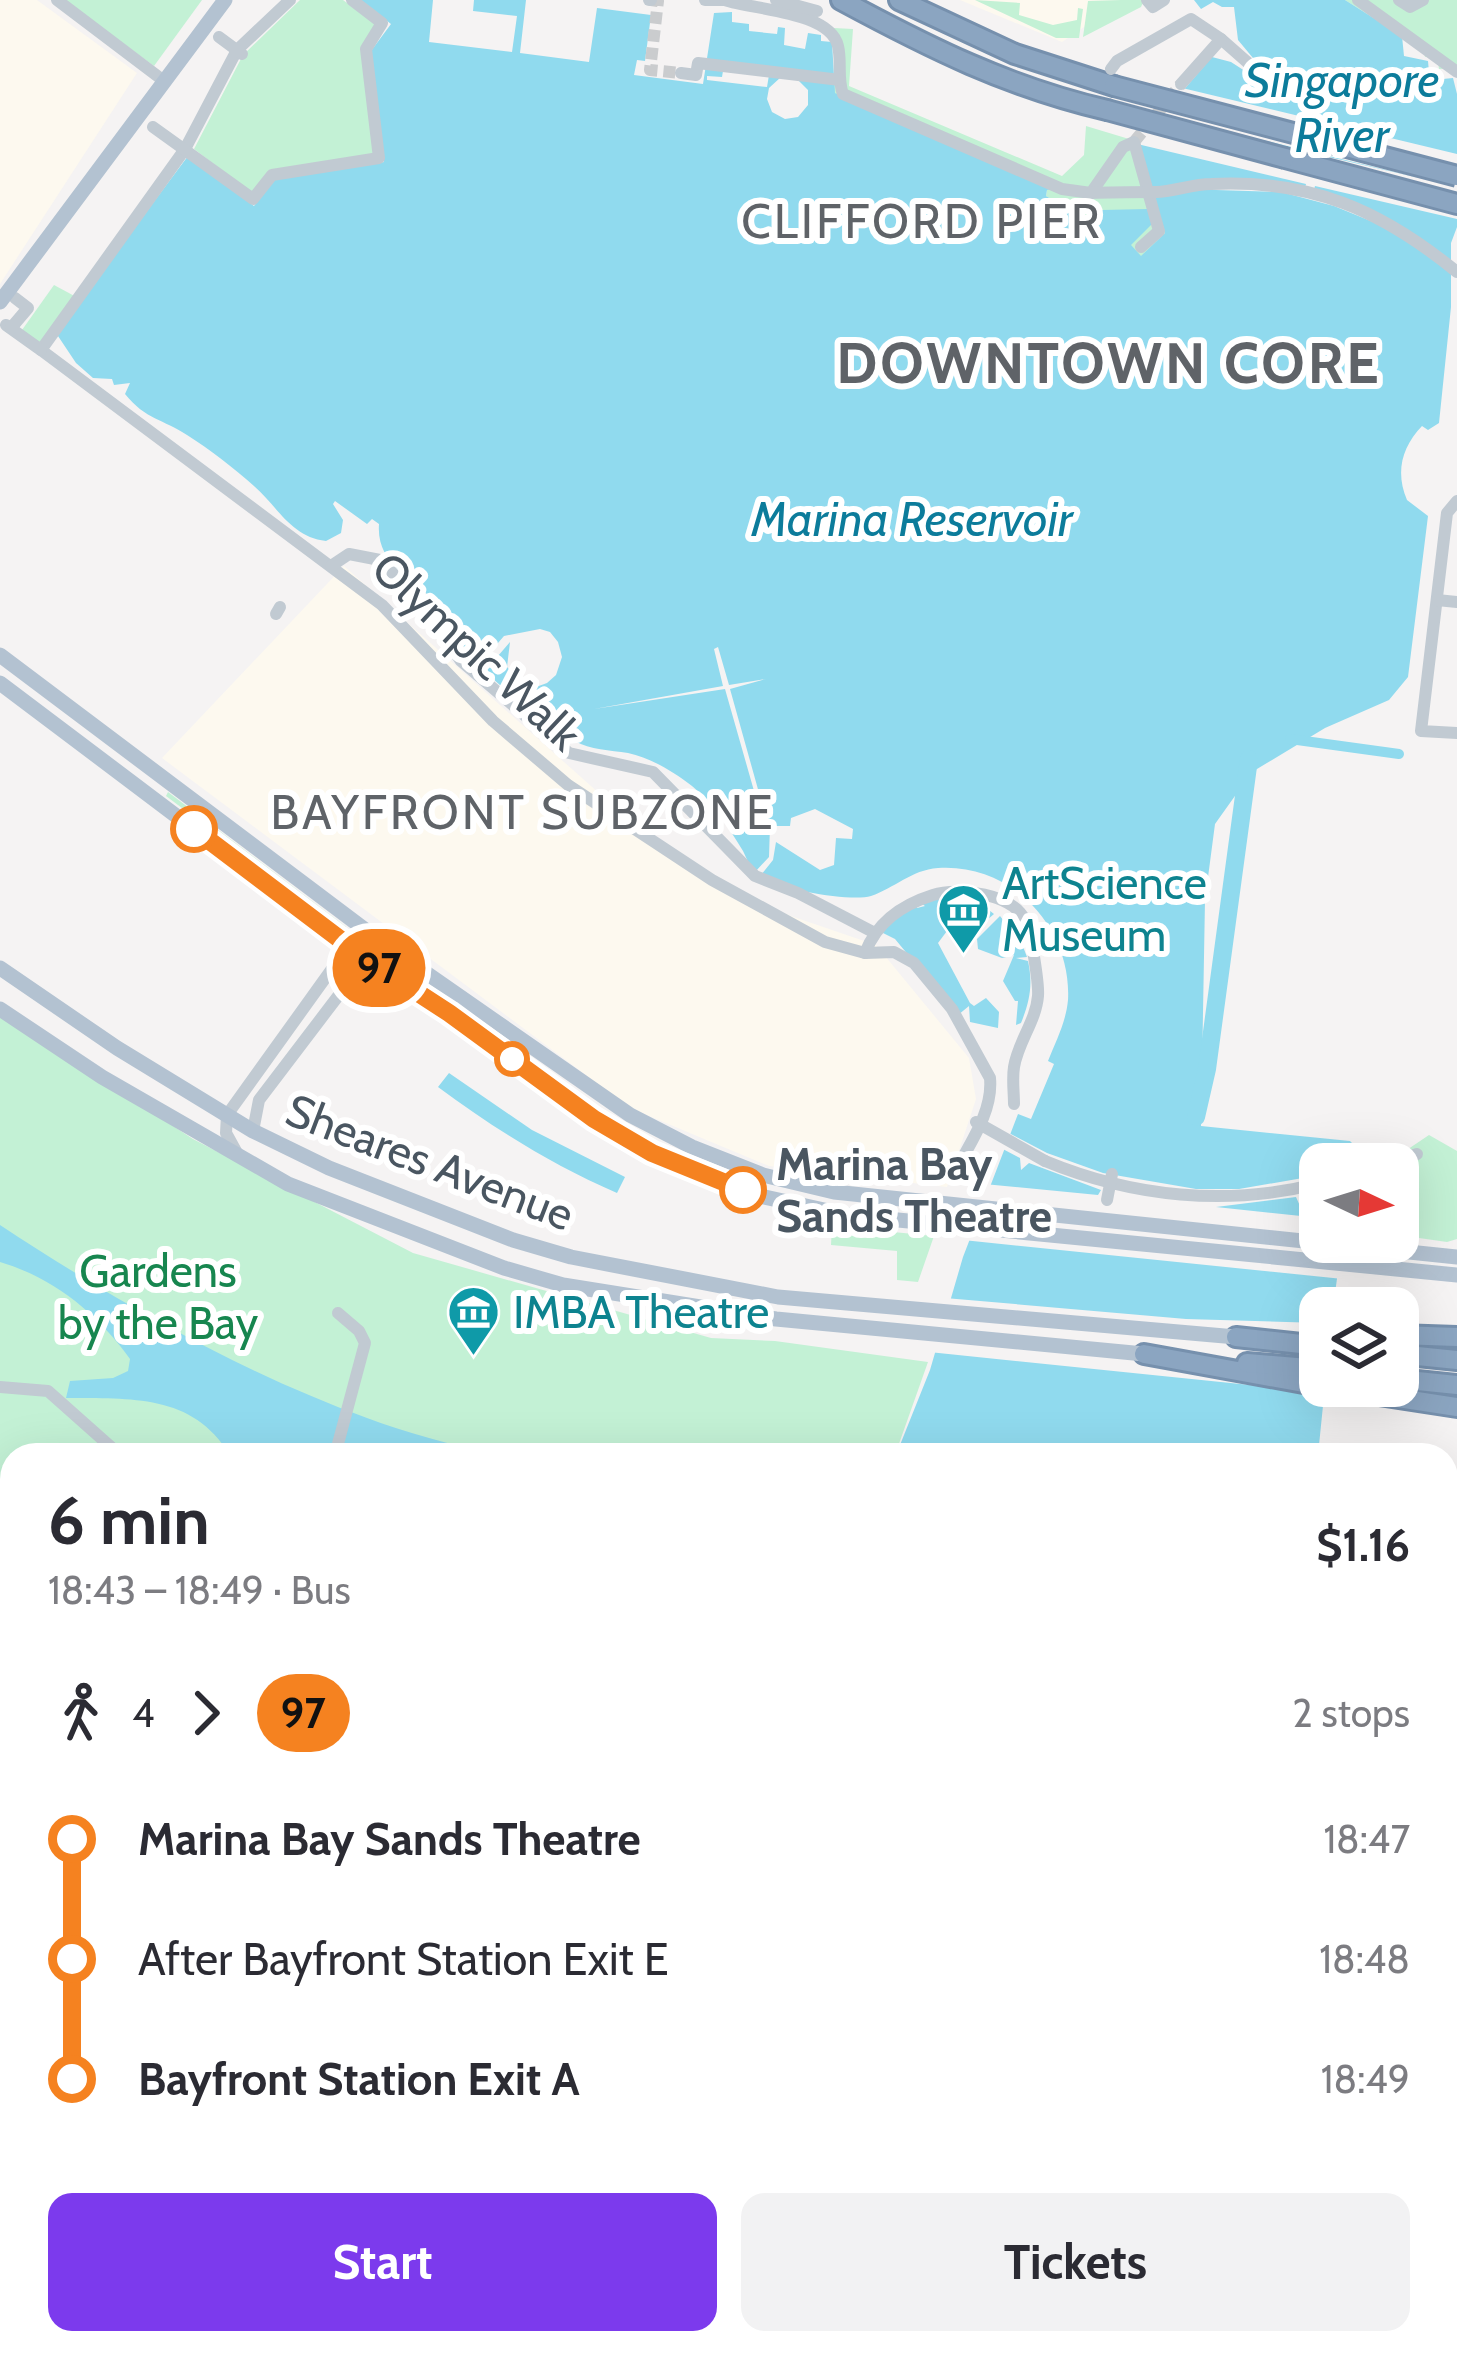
<!DOCTYPE html>
<html lang="en">
<head>
<meta charset="utf-8">
<style>
  :root { --surface:#fff; --page:#f2f2f3; --text:#2b2b33; --muted:#7c7c81; --accent:#7c3aed }
  body { margin:0; font-family:Cabin,sans-serif; background:var(--page); color:var(--text); height:100vh; display:flex; flex-direction:column; font-size:45px; white-space:nowrap }
  * { box-sizing:border-box; margin:0 }
  p { font-size:39px; color:var(--muted) }
  .icon { flex:none; width:66px; height:66px; fill:none; stroke:currentColor; stroke-width:2; stroke-linecap:round; stroke-linejoin:round }
  .map { position:relative; flex:1; overflow:hidden }
  .panel { position:absolute; left:0px; top:1443px; width:1458px; height:912px; display:flex; flex-direction:column; background:var(--surface); border-radius:36px 36px 0 0; box-shadow:0 12px 48px #0002 }
  .panel>* { flex:none }
  .badge { padding:0 24px; border-radius:39px; font-size:42px; line-height:78px }
  .needle { width:78px; rotate:94deg }
  .fabs { position:absolute; left:1299px; top:1143px; display:grid; gap:24px }
  .fabs a { display:grid; place-items:center; width:120px; height:120px; border-radius:24px; background:var(--surface); box-shadow:0 12px 48px #0002; font-size:60px }
  .map>.badge { position:absolute; translate:-50% -50%; box-shadow:0 0 0 6px #fff }
  .legs { display:flex; align-items:center; gap:18px; height:132px; padding:0 48px; font-size:39px }
  .legs p { margin-inline-start:auto }
  .headline { display:flex; align-items:center; justify-content:space-between; height:204px; padding:0 48px }
  h1 { font-size:66px; font-weight:700; line-height:90px }
  .button { display:flex; gap:24px; margin-top:auto; padding:24px 48px }
  .button a { flex:1; height:138px; border-radius:24px; background:var(--accent); color:#fff; font-size:48px; font-weight:700; line-height:138px; text-align:center }
  .button a+a { background:var(--page); color:var(--text) }
  ul { padding:0 48px; list-style:none }
  li { display:flex; align-items:center; gap:42px; height:120px; font-size:45px }
  li i { display:grid; place-items:center; width:18px; height:100%; margin:0 15px; background:currentColor }
  li i::after { content:''; width:30px; height:30px; margin:-15px; border:9px solid; border-radius:50%; background:var(--surface) }
  li p { margin-inline-start:auto }
  li:first-child i { background:linear-gradient(#0000 50%,currentColor 0) }
  li:last-child i { background:linear-gradient(currentColor 50%,#0000 0) }
  .map>svg:first-child { display:block }
  .commercial { fill:#fdf9ef }
  .green { fill:#c3f1d5 }
  .water { fill:#90daee }
  .pier { fill:#f5f3f3 }
  .lines { fill:none; stroke-linecap:round; stroke-linejoin:round }
  .canal { stroke:#90daee; stroke-width:10 }
  .river { stroke:#90daee; stroke-width:18 }
  .minor-tunnel { stroke:#caccce; stroke-width:12; stroke-dasharray:12 6; stroke-linecap:butt }
  .highway-casing { stroke:#7690ad; stroke-width:24 }
  .minor { stroke:#c1cad2; stroke-width:12 }
  .major { stroke:#b3c2d1; stroke-width:15 }
  .highway { stroke:#8ba5c1; stroke-width:18 }
  .highway-bridge-casing { stroke:#7690ad; stroke-width:24; stroke-linecap:butt }
  .minor-bridge { stroke:#c1cad2; stroke-width:12 }
  .highway-bridge { stroke:#8ba5c1; stroke-width:18 }
  .line-1-casing { stroke:#fff; stroke-width:27 }
  .line-1 { stroke:#f58220; stroke-width:18 }
  .stop-1-dot { fill:#fff; stroke:#f58220; stroke-width:6 }
  .labels { text-anchor:middle; stroke-width:12; stroke-linejoin:round; paint-order:stroke }
  .street-label { font-size:45px; fill:#4a5661; stroke:#fff }
  .culture-label { font-size:45px; fill:#0d838f; stroke:#fff; text-anchor:start }
  .stop-label { font-size:45px; font-weight:bold; fill:#4a5661; stroke:#fff; text-anchor:start }
  .park-label { font-size:45px; fill:#17864f; stroke:#fff }
  .water-label { font-size:48px; font-style:italic; fill:#0c7c9b; stroke:#fff }
  .neighbourhood-label { font-size:48px; letter-spacing:3px; fill:#5f6368; stroke:#fff }
  .district-label { font-size:57px; font-weight:bold; letter-spacing:3px; fill:#5f6368; stroke:#fff }
</style>
</head>
<body>
<div class="map">
<svg width="1457" height="2355" viewBox="0 0 1457 2355">
  <rect width="100%" height="100%" fill="#f5f3f3"/>
  <g class="commercial">
    <path d="M0 0H37L137 73 0 284Z"/>
    <path d="M960 0H1124L1062 42Z"/>
    <path d="M344 566 683 868 791 916 876 945 969 1058 976 1099 947 1187 769 1166 630 1108 162 758Z"/>
  </g>
  <g class="green">
    <path d="M64 0H202L154 66Z"/>
    <path d="M300 0H343L378 26 361 49 374 154 269 170 252 193 194 149 243 55Z"/>
    <path d="M975 0 1020 3 1019 15 1053 25 1077 20 1078 8 1083 9 1079 38H1056Z"/>
    <path d="M1121 0H1144L1141 7 1083 37 1088 1Z"/>
    <path d="M1345 0H1457V77L1453 68 1439 69 1437 55 1425 57 1423 43 1402 36Z"/>
    <path d="M834 28 853 29 849 86 1062 176 1084 155 1086 126 1139 142 1165 233 1141 257 1130 245 1046 196 1047 190 1053 189 834 93Z"/>
    <path d="M54 285 80 299 41 350 22 330Z"/>
    <path d="M168 792 346 927 344 930 166 796Z"/>
    <path d="M0 1013 193 1139 413 1253 711 1338 775 1341 928 1362 895 1455H12V2091L0 1976Z"/>
    <path d="M1429 1135 1457 1151V1239L1447 1242 1398 1235V1164H1386Z"/>
    <path d="M832 1226 934 1236 918 1282 897 1280V1251L831 1245Z"/>
    <path d="M12 2123V2343H427L425 2353 0 2355V2219Z"/>
  </g>
  <g class="water">
    <path d="M360 0H433L429 42 512 52 517 16 473 11 474 0H526L520 53 589 62 597 8 651 15 645 61 637 60 634 75 703 84 714 13 732 12V22L749 24V31L777 34 778 27 785 28 784 45 805 49 808 33 821 35V41L832 42 835 93 1054 189 1047 190 1046 196 1091 222 1102 210 1148 209 1152 224 1131 245 1141 256 1165 233 1139 142 1212 57 1231 62 1262 82 1268 76 1238 40 1234 7H1222L1213 2 1201 9 1194 0H1345L1402 36 1404 56 1428 61 1429 72 1436 71 1443 79 1453 78 1457 94V227L1451 243V307L1439 423 1428 430 1422 426C1402 447 1395 472 1407 500L1428 516 1408 677 1389 700 1325 728 1252 772 1215 824 1205 900 1201 1126 1350 1141 1355 1146 1352 1164H1320V1242H1342L1333 1308H1320V1386H1325L1318 1455H896L930 1370 963 1257 1018 1114 1031 1119 1054 1064 1048 1061C1056 1041 1066 1022 1068 1000 1072 928 1012 863 938 868 911 870 895 888 871 896 850 902 774 889 756 874 751 870 746 857 743 851 729 828 713 803 692 786 674 772 651 758 628 753 610 750 590 750 575 741 550 727 486 677 469 654 456 637 449 617 434 601 411 576 376 564 379 524L372 519 367 524 335 501 333 504 343 520 341 533 326 541C291 537 278 507 254 486 234 468 209 449 187 435 163 419 146 420 125 394L130 383 114 385 112 379 93 378 76 363 56 333 188 156 254 206 274 179 384 162 371 51 391 24Z"/>
    <path d="M952 898 980 903 994 914 973 932 962 927H950L938 943 970 1003 974 1006 986 998 999 1012 998 1028 970 1022 969 1006 958 1015 895 939 879 931 915 903 917 908 925 906 918 901Z"/>
    <path d="M1000 916 1022 944 1027 957 1016 958 1028 961C1033 984 1030 1001 1021 1023L1016 1025 1018 1001H1015L1003 981 1014 955 1002 958 978 949 977 939Z"/>
    <path d="M449 1073 532 1130 625 1177 617 1193C552 1165 495 1129 438 1087Z"/>
    <path d="M0 1225C114 1300 238 1371 367 1418 407 1433 449 1443 490 1455H364L341 1450 270 1449 269 1455H230C192 1393 131 1399 66 1398L70 1381 113 1378 128 1371 130 1359C98 1314 54 1278 0 1262Z"/>
    <path d="M1446 1922 1457 1923V2355H424L412 2343H1446Z"/>
  </g>
  <g class="pier">
    <path d="M706 59 834 76V83L796 78 808 90V105L798 117 785 119 772 112 767 99 769 88 781 77 769 75 767 87 707 80V76L722 77 723 71 705 68Z"/>
    <path d="M1178 87 1457 154V219L1315 186 1314 190 1337 197 1423 251 1378 224 1334 206 1281 192 1152 188H1305L1306 184 1133 143 1153 116 1432 181 1155 114Z"/>
    <path d="M540 629 550 632 558 642 562 657 556 675 547 683 536 687 522 684 507 667 510 642 485 671 479 665 504 636Z"/>
    <path d="M718 647 729 685 766 679 730 689 766 818 762 819 725 689 594 709 723 686 714 649Z"/>
    <path d="M815 809 853 829 852 839 836 838 834 865 820 870 776 842 773 860 761 875 755 872 769 857 770 826H790L791 818Z"/>
    <path d="M1005 1131 1047 1153 1103 1173 1196 1189H1239L1320 1175V1192L1307 1195 1305 1208 1300 1206 1296 1197 1216 1207 1320 1218V1242H1348L1343 1279 963 1240 984 1184 1098 1195 1101 1190 1029 1163 1021 1170 1020 1158 999 1147Z"/>
    <path d="M945 1298 1186 1319 1320 1323V1386L1308 1391 929 1352Z"/>
  </g>
  <g class="lines">
    <path class="canal" d="M1290 739 1399 754"/>
    <path class="river" d="M1196 1117 1207 1069 1249 759"/>
    <g class="minor-tunnel">
      <path d="M651 0 658 1 650 70 681 73"/>
      <path d="M1134 142 1181 84"/>
    </g>
    <defs>
      <g id="highway">
        <path d="M841 0C930 48 1008 87 1107 110"/>
        <path d="M899 0 1015 54 1114 86"/>
        <path d="M1285 158 1457 204"/>
        <path d="M1398 1335 1457 1337"/>
        <path d="M1236 1337 1320 1346"/>
        <path d="M1144 1354 1320 1386"/>
        <path d="M1398 1354 1457 1360"/>
        <path d="M1247 1363 1320 1369"/>
        <path d="M1398 1379 1457 1385"/>
        <path d="M1320 1386 1457 1407"/>
      </g>
    </defs>
    <use href="#highway" class="highway-casing"/>
    <g class="minor">
      <path d="M57 0 164 81"/>
      <path d="M290 0 237 50 185 149 41 350 382 605 493 721 568 785 712 880 825 942 865 953 894 952 914 963 952 1009 990 1078C993 1109 973 1139 958 1166"/>
      <path d="M649 0H651"/>
      <path d="M705 0H727"/>
      <path d="M725 0C753 10 830 11 838 46 842 62 837 79 843 94L1062 189 1091 193 1123 147 1134 142 1159 231 1141 247"/>
      <path d="M776 0 817 11"/>
      <path d="M1147 0 1153 7 1164 0"/>
      <path d="M1358 0 1457 72"/>
      <path d="M1399 0 1410 7 1423 0"/>
      <path d="M219 37 242 54"/>
      <path d="M1221 39 1263 76"/>
      <path d="M1111 69 1117 61 1191 19 1221 39 1181 84"/>
      <path d="M681 73 696 75 698 63 840 80"/>
      <path d="M153 127 253 199 272 175 379 158 366 49 382 23 352 0"/>
      <path d="M1091 193C1113 192 1135 192 1156 192 1173 192 1192 184 1211 184 1311 179 1381 210 1457 272"/>
      <path d="M6 325 41 350"/>
      <path d="M11 328 28 308 15 298"/>
      <path d="M1457 501 1447 513 1421 731 1457 733"/>
      <path d="M331 566 349 554 380 560 419 601 461 661 569 753 653 772 755 876 798 893 873 932"/>
      <path d="M1437 600 1457 602"/>
      <path d="M276 614 280 607"/>
      <path d="M865 953C877 922 901 905 933 895 958 887 1014 893 1026 922 1031 932 1039 984 1038 996 1036 1021 1018 1042 1014 1067 1012 1079 1014 1092 1014 1104"/>
      <path d="M253 1131 259 1100 380 941"/>
      <path d="M237 1153 226 1133 227 1115 362 927"/>
      <path d="M1045 1161C1132 1197 1228 1207 1320 1183"/>
      <path d="M1387 1164 1417 1154"/>
      <path d="M1107 1200 1112 1174"/>
      <path d="M0 1387 48 1391 120 1455"/>
      <path d="M335 1455 365 1343 359 1331 338 1313"/>
      <path d="M0 1488 12 1510"/>
      <path d="M12 1613 6 1664 12 1680"/>
      <path d="M0 1978 12 1976"/>
      <path d="M0 1994 12 1991"/>
    </g>
    <g class="major">
      <path d="M0 302 225 0"/>
      <path d="M0 655 380 941 630 1115 692 1147 763 1175 834 1192 1457 1257"/>
      <path d="M0 683 366 959 449 1013 619 1135 679 1165 755 1195 847 1215 1457 1275"/>
      <path d="M0 968 117 1048 253 1131 329 1168 513 1240 571 1257 778 1297 1236 1337"/>
      <path d="M0 1009 102 1077 288 1184 504 1268 563 1285 776 1319 1144 1354"/>
    </g>
    <use href="#highway" class="highway"/>
    <defs>
      <g id="highway-bridge">
        <path d="M1114 86 1457 176"/>
        <path d="M1107 110 1285 158"/>
      </g>
    </defs>
    <use href="#highway-bridge" class="highway-bridge-casing"/>
    <path class="minor-bridge" d="M976 1122 1045 1161"/>
    <use href="#highway-bridge" class="highway-bridge"/>
  </g>
  <g class="lines">
    <defs>
      <path id="line-1" d="M194 829 366 959 449 1013 594 1119 652 1153 743 1190"/>
    </defs>
    <use href="#line-1" class="line-1-casing"/>
    <use href="#line-1" class="line-1"/>
  </g>
  <defs>
    <symbol id="museum-pin" viewBox="-11 -11 22 30"><path d="M0 17L-7.5 6A9.5 9.5 0 1 1 7.5 6Z" fill="#0f9aa8" stroke="#fff"/><path d="M0-6L6-3V-2H-6V-3ZM-5-1h2V3h-2ZM-1-1h2V3h-2ZM3-1h2V3H3ZM-6 4H6V6H-6Z" fill="#fff"/></symbol>
  </defs>
  <g fill-rule="evenodd">
    <use href="#museum-pin" x="934" y="880" width="59" height="81"/>
    <use href="#museum-pin" x="444" y="1282" width="59" height="81"/>
  </g>
  <g class="stop-1-dot">
    <circle cx="194" cy="829" r="21"/>
    <circle cx="512" cy="1059" r="15"/>
    <circle cx="743" cy="1190" r="21"/>
  </g>
  <g class="labels">
    <g class="street-label">
      <text transform="translate(477 651) rotate(43)" y="16">Olympic Walk</text>
      <text transform="translate(430 1162) rotate(21)" y="16">Sheares Avenue</text>
    </g>
    <g class="culture-label">
      <text x="1002" y="899">ArtScience<tspan x="1002" dy="52">Museum</tspan></text>
      <text x="513" y="1328">IMBA Theatre</text>
    </g>
    <g class="stop-label">
      <text x="776" y="1180">Marina Bay<tspan x="776" dy="52">Sands Theatre</tspan></text>
    </g>
    <g class="park-label">
      <text x="158" y="1287">Gardens<tspan x="158" dy="52">by the Bay</tspan></text>
    </g>
    <g class="water-label">
      <text x="1342" y="97">Singapore<tspan x="1342" dy="55">River</tspan></text>
      <text x="912" y="536">Marina Reservoir</text>
    </g>
    <g class="neighbourhood-label">
      <text x="922" y="238">CLIFFORD PIER</text>
      <text x="523" y="829">BAYFRONT SUBZONE</text>
    </g>
    <g class="district-label">
      <text x="1109" y="383">DOWNTOWN CORE</text>
    </g>
  </g>
</svg>
<div class="fabs">
<a><svg class="needle" viewBox="-14 -14 28 28"><path d="M0-13l5 13h-10z" fill="#e53935"/><path d="M0 13l5-13h-10z" fill="#7c7c81"/></svg></a>
<a><svg class="icon" aria-label="layers" viewBox="0 0 24 24"><path d="M12 4l9 5-9 5-9-5zM3 14l9 5 9-5"/></svg></a>
</div>
<b class="badge" style="left:379px;top:968px;background:#f58220;color:#111">97</b>
<section class="panel">
<div class="headline"><div><h1>6 min</h1><p>18:43 – 18:49 · Bus</p></div><b>$1.16</b></div>
<div class="legs"><svg class="icon" aria-label="walk" viewBox="0 0 24 24"><circle cx="13" cy="4" r="2"/><path d="M13 8l-2 6 4 7M11 14l-3 7M7 12l3-4h3l4 4"/></svg>4<svg class="icon" aria-label="forward" viewBox="0 0 24 24"><path d="M9 5l7 7-7 7"/></svg><b class="badge" style="background:#f58220;color:#111">97</b><p>2 stops</p></div>
<ul>
<li><i style="color:#f58220"></i><b>Marina Bay Sands Theatre</b><p>18:47</p></li>
<li><i style="color:#f58220"></i><span>After Bayfront Station Exit E</span><p>18:48</p></li>
<li><i style="color:#f58220"></i><b>Bayfront Station Exit A</b><p>18:49</p></li>
</ul>
<div class="button"><a>Start</a><a>Tickets</a></div>
</section>
</div>
</body>
</html>
